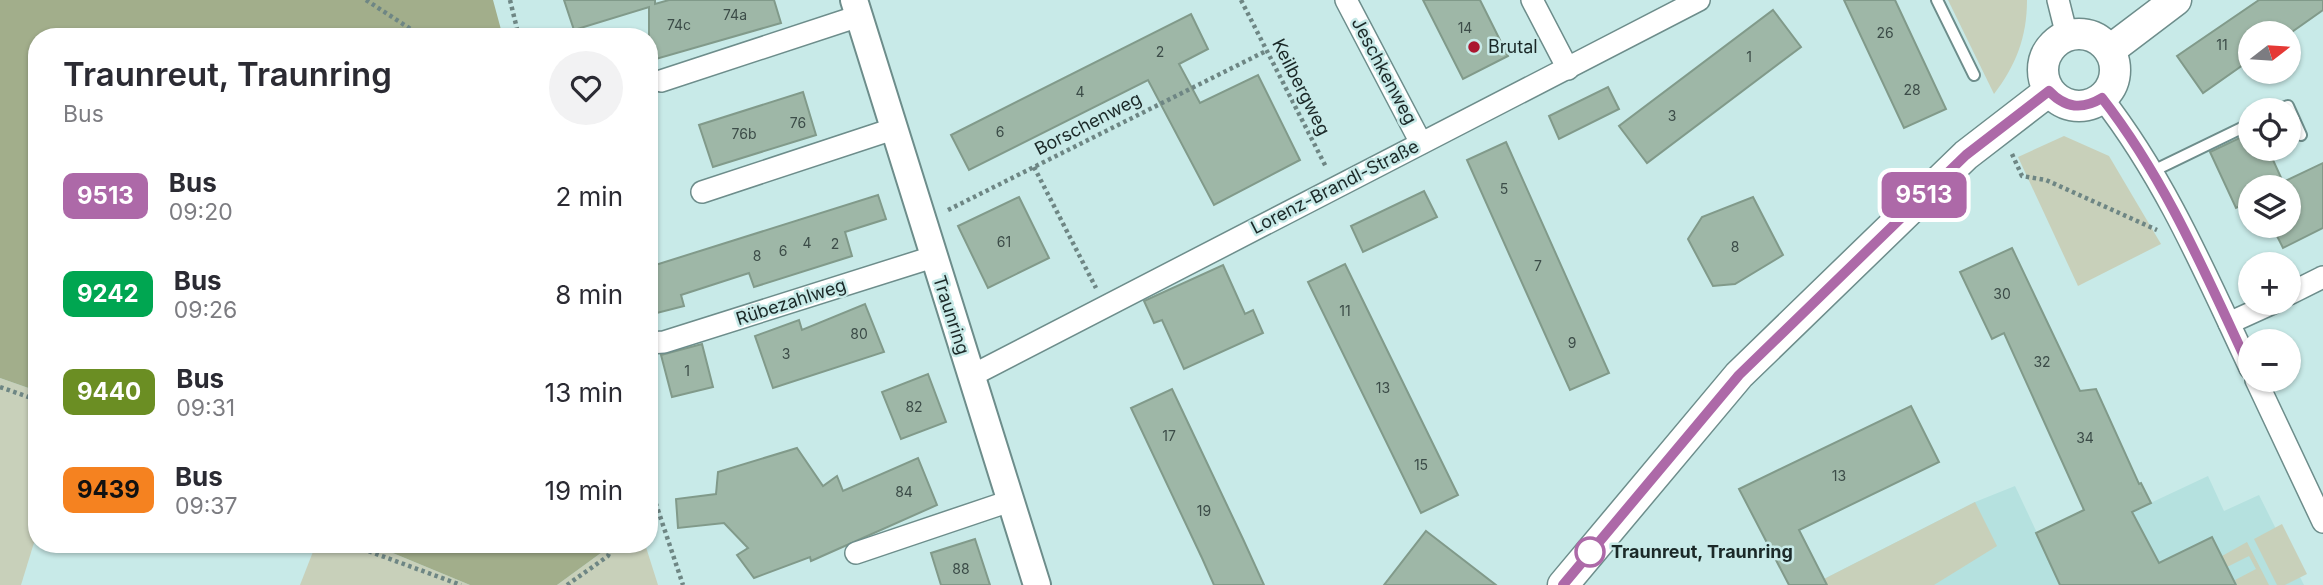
<!DOCTYPE html>
<html lang="en">
<head>
<meta charset="utf-8">
<style>
  :root { --surface:#fff; --page:#f2f2f3; --text:#2b2b33; --muted:#7c7c81 }
  body { margin:0; font-family:Inter,sans-serif; background:var(--page); color:var(--text); height:100vh; display:flex; flex-direction:column; font-size:26px; white-space:nowrap }
  * { box-sizing:border-box; margin:0 }
  p { font-size:23px; color:var(--muted) }
  .icon { flex:none; width:38px; height:38px; fill:none; stroke:currentColor; stroke-width:2; stroke-linecap:round; stroke-linejoin:round }
  .map { position:relative; flex:1; overflow:hidden }
  .drawer { position:absolute; left:28px; top:28px; width:630px; height:525px; display:flex; flex-direction:column; background:var(--surface); border-radius:28px; box-shadow:0 2px 5px #0004 }
  .drawer>* { flex:none }
  .badge { padding:0 14px; border-radius:10px; font-size:24px; line-height:46px }
  .needle { width:46px; rotate:73deg }
  .controls { position:absolute; left:2238px; top:21px; display:grid; gap:14px }
  .controls a { display:grid; place-items:center; width:63px; height:63px; border-radius:50%; background:var(--surface); box-shadow:0 2px 5px #0004; font-size:35px }
  .map>.badge { position:absolute; translate:-50% -50%; box-shadow:0 0 0 4px #fff }
  .round { display:grid; place-items:center; flex:none; width:74px; height:74px; border-radius:37px; background:var(--page) }
  .headline { display:flex; align-items:center; justify-content:space-between; height:119px; padding:0 35px }
  h1 { font-size:33px; font-weight:600; line-height:52px }
  ul { padding:0; list-style:none }
  li { display:flex; align-items:center; gap:21px; height:98px; padding:0 35px }
  li div { flex:1 }
  li b { display:block; font-size:26px }
  li em { font-style:normal }
  li .badge { min-width:77px; font-weight:700; text-align:center }
  .map>svg:first-child { display:block }
  .built { fill:#b5e1df }
  .green { fill:#c8d0ba }
  .forest { fill:#a2ae8b }
  .building { fill:#9eb7a7; stroke:#819a8a; stroke-width:2 }
  .lines { fill:none; stroke-linecap:round; stroke-linejoin:round }
  .service-casing { stroke:#6d8d8b; stroke-width:14 }
  .minor-casing { stroke:#6d8d8b; stroke-width:24 }
  .tertiary-casing { stroke:#6d8d8b; stroke-width:30 }
  .secondary-casing { stroke:#6d8d8b; stroke-width:33 }
  .path { stroke:#6e8684; stroke-width:4.5; stroke-dasharray:3.5 3.5; stroke-linecap:butt }
  .service { stroke:#fff; stroke-width:10 }
  .minor { stroke:#fff; stroke-width:21 }
  .tertiary { stroke:#fff; stroke-width:26 }
  .secondary { stroke:#fff; stroke-width:30 }
  .line-casing { stroke:#fff; stroke-width:16 }
  .line { stroke:#ad69a8; stroke-width:10 }
  .poi-dot { fill:#ab162f; stroke:#c8eae8; stroke-width:2.5 }
  .stop-dot { fill:#fff; stroke:#ad69a8; stroke-width:3.5 }
  .labels { text-anchor:middle; stroke-width:5; stroke-linejoin:round; paint-order:stroke }
  .number-label { font-size:14px; fill:#3c4c48 }
  .poi-label { font-size:18px; fill:#1b2928; stroke:#c8eae8; text-anchor:start }
  .street-label { font-size:18px; fill:#1b2928; stroke:#c8eae8 }
  .stop-label { font-size:18px; font-weight:bold; fill:#1b2928; stroke:#c8eae8; text-anchor:start }
</style>
</head>
<body>
<div class="map">
<svg width="2323" height="585" viewBox="0 0 2323 585">
  <rect width="100%" height="100%" fill="#c8eae8"/>
  <path class="built" d="M2208 476 2224 511 2259 495 2304 585H1826L1824 579 1975 502 2015 486 2046 552Z"/>
  <g class="green">
    <path d="M1948 0H2027C2027 37 2016 65 1994 94Z"/>
    <path d="M2064 136 2109 156 2161 244 2078 286 2018 157Z"/>
    <path d="M0 378 37 391V533L21 585H0Z"/>
    <path d="M1975 502 1997 546 1934 585H1827L1824 579Z"/>
    <path d="M2282 524 2307 574 2285 585H2277L2254 539Z"/>
    <path d="M2247 542 2269 585H2237L2235 580 2256 569 2249 556 2227 567 2222 556Z"/>
    <path d="M316 544H371L470 585H300Z"/>
    <path d="M608 544H645L658 585H557L605 550Z"/>
  </g>
  <g class="forest">
    <path d="M0 0H493L503 37H37V391L0 378Z"/>
    <path d="M371 544H608L605 550 557 585H470Z"/>
  </g>
  <g class="building">
    <path d="M564 0H655V4L669 0H774L781 23 649 61V7L574 30Z"/>
    <path d="M1423 0H1480L1508 56 1463 79Z"/>
    <path d="M1844 0H1895L1946 109 1904 128Z"/>
    <path d="M2259 0H2323V10L2289 34 2250 33V60L2203 93 2177 56Z"/>
    <path d="M1773 10 1801 47 1647 163 1619 126Z"/>
    <path d="M1191 14 1208 49 1179 64 1200 103 1258 75 1300 160 1214 205 1148 80 969 170 951 135Z"/>
    <path d="M1608 87 1619 109 1559 139 1549 116Z"/>
    <path d="M803 92 816 135 713 167 699 125Z"/>
    <path d="M2250 133V149H2268L2283 182 2323 163V228L2283 248 2272 226H2289V187H2250V201L2236 208 2210 152Z"/>
    <path d="M1506 142 1609 373 1570 390 1467 160Z"/>
    <path d="M1424 191 1437 217 1363 252 1351 226Z"/>
    <path d="M878 195 886 219 845 232 852 256 754 287 749 273 681 295 684 306 649 315V267Z"/>
    <path d="M1019 197 1049 258 988 288 958 226Z"/>
    <path d="M1753 197 1783 255 1735 284 1713 286 1688 239 1702 217Z"/>
    <path d="M2012 248 2080 391 2096 389 2139 484 2141 483 2151 503 2132 512 2159 563 2212 537 2236 585H2060L2036 533 2084 510 2004 333 1992 339 1960 272Z"/>
    <path d="M1345 264 1458 495 1421 513 1308 282Z"/>
    <path d="M1223 265 1245 314 1253 310 1263 333 1184 369 1162 320 1154 323 1144 301Z"/>
    <path d="M865 304 884 352 773 388 755 336 799 320 802 330Z"/>
    <path d="M702 344 713 387 672 397 661 355Z"/>
    <path d="M928 374 946 422 901 439 882 392Z"/>
    <path d="M1172 389 1243 539 1264 585H1214L1202 558 1131 408Z"/>
    <path d="M1911 406 1939 462 1799 530 1827 585H1789L1739 489Z"/>
    <path d="M797 448 823 486 837 476 843 491 918 458 937 505 811 561 810 557 754 578 737 555 748 548 724 523 678 528 676 499 716 494 718 472Z"/>
    <path d="M1426 531 1496 585H1384Z"/>
    <path d="M975 539 990 585H941L931 553Z"/>
  </g>
  <g class="lines">
    <defs>
      <g id="service">
        <path d="M1937 0 1974 75"/>
        <path d="M2278 110 2288 106 2301 135"/>
        <path d="M2153 171 2250 124"/>
      </g>
      <g id="minor">
        <path d="M1346 0 1421 143"/>
        <path d="M1532 0 1568 69"/>
        <path d="M2058 0 2067 36"/>
        <path d="M661 81 859 16"/>
        <path d="M2102 98C2166 180 2206 275 2250 368"/>
        <path d="M702 192 893 129"/>
        <path d="M2289 294 2323 277"/>
        <path d="M2229 323 2273 303"/>
        <path d="M649 343 664 342 933 257"/>
        <path d="M971 376 1699 0"/>
        <path d="M2256 380 2323 522"/>
        <path d="M856 553 1010 501"/>
      </g>
      <path id="tertiary" d="M854 0 1037 585"/>
      <g id="secondary">
        <circle cx="2079" cy="70" r="36"/>
        <path d="M2110 50 2176 0"/>
        <path d="M1563 585 1739 375 1966 155 2049 91"/>
      </g>
    </defs>
    <use href="#service" class="service-casing"/>
    <use href="#minor" class="minor-casing"/>
    <use href="#tertiary" class="tertiary-casing"/>
    <use href="#secondary" class="secondary-casing"/>
    <g class="path">
      <path d="M366 0 423 37"/>
      <path d="M510 0 519 37"/>
      <path d="M1241 0 1326 167"/>
      <path d="M2012 154 2022 176 2046 180 2157 230"/>
      <path d="M1034 167 1096 288"/>
      <path d="M948 210 1266 51"/>
      <path d="M0 387 37 400"/>
      <path d="M649 483 683 585"/>
      <path d="M349 544 461 585"/>
      <path d="M567 585 608 556 613 544"/>
    </g>
    <use href="#service" class="service"/>
    <use href="#minor" class="minor"/>
    <use href="#tertiary" class="tertiary"/>
    <use href="#secondary" class="secondary"/>
  </g>
  <g class="lines">
    <defs>
      <path id="line" d="M1563 585 1739 375 1966 155 2049 91C2065 108 2082 110 2102 98 2166 180 2206 275 2250 369"/>
    </defs>
    <use href="#line" class="line-casing"/>
    <use href="#line" class="line"/>
  </g>
  <circle class="poi-dot" cx="1474" cy="47" r="7"/>
  <circle class="stop-dot" cx="1590" cy="552" r="14"/>
  <g class="labels">
    <g class="number-label">
      <text x="735" y="20">74a</text>
      <text x="679" y="30">74c</text>
      <text x="1465" y="33">14</text>
      <text x="1885" y="38">26</text>
      <text x="2222" y="50">11</text>
      <text x="1160" y="57">2</text>
      <text x="1749" y="62">1</text>
      <text x="1912" y="95">28</text>
      <text x="1080" y="97">4</text>
      <text x="1672" y="121">3</text>
      <text x="798" y="128">76</text>
      <text x="1000" y="137">6</text>
      <text x="744" y="139">76b</text>
      <text x="1504" y="194">5</text>
      <text x="1004" y="247">61</text>
      <text x="807" y="248">4</text>
      <text x="835" y="249">2</text>
      <text x="1735" y="252">8</text>
      <text x="783" y="256">6</text>
      <text x="757" y="261">8</text>
      <text x="1538" y="271">7</text>
      <text x="2002" y="299">30</text>
      <text x="1345" y="316">11</text>
      <text x="859" y="339">80</text>
      <text x="1572" y="348">9</text>
      <text x="786" y="359">3</text>
      <text x="2042" y="367">32</text>
      <text x="687" y="376">1</text>
      <text x="1383" y="393">13</text>
      <text x="914" y="412">82</text>
      <text x="1169" y="441">17</text>
      <text x="2085" y="443">34</text>
      <text x="1421" y="470">15</text>
      <text x="1839" y="481">13</text>
      <text x="904" y="497">84</text>
      <text x="1204" y="516">19</text>
      <text x="961" y="574">88</text>
    </g>
    <g class="poi-label">
      <text x="1488" y="53">Brutal</text>
    </g>
    <g class="street-label">
      <text transform="translate(1384 71) rotate(62)" y="6">Jeschkenweg</text>
      <text transform="translate(1301 87) rotate(63)" y="6">Keilbergweg</text>
      <text transform="translate(1088 124) rotate(-27)" y="6">Borschenweg</text>
      <text transform="translate(1335 187) rotate(-27)" y="6">Lorenz-Brandl-Straße</text>
      <text transform="translate(791 302) rotate(-18)" y="6">Rübezahlweg</text>
      <text transform="translate(951 315) rotate(72)" y="6">Traunring</text>
    </g>
    <g class="stop-label">
      <text x="1611" y="558">Traunreut, Traunring</text>
    </g>
  </g>
</svg>
<div class="controls">
<a><svg class="needle" viewBox="-14 -14 28 28"><path d="M0-13l5 13h-10z" fill="#e53935"/><path d="M0 13l5-13h-10z" fill="#7c7c81"/></svg></a>
<a><svg class="icon" aria-label="locate" viewBox="0 0 24 24"><circle cx="12" cy="12" r="6"/><path d="M12 2v4M12 18v4M2 12h4M18 12h4"/></svg></a>
<a><svg class="icon" aria-label="layers" viewBox="0 0 24 24"><path d="M12 4l9 5-9 5-9-5zM3 14l9 5 9-5"/></svg></a>
<a>+</a>
<a>−</a>
</div>
<b class="badge" style="left:1924px;top:195px;background:#ad69a8;color:#fff">9513</b>
<section class="drawer">
<div class="headline"><div><h1>Traunreut, Traunring</h1><p>Bus</p></div><a class="round"><svg class="icon" aria-label="heart" viewBox="0 0 24 24"><path d="M12 20l-8-8c-3-5 5-10 8-4 3-6 11-1 8 4z"/></svg></a></div>
<ul>
<li><span class="badge" style="background:#ad69a8;color:#fff">9513</span><div><b>Bus</b><p>09:20</p></div><em>2 min</em></li>
<li><span class="badge" style="background:#00a651;color:#fff">9242</span><div><b>Bus</b><p>09:26</p></div><em>8 min</em></li>
<li><span class="badge" style="background:#6b8e23;color:#fff">9440</span><div><b>Bus</b><p>09:31</p></div><em>13 min</em></li>
<li><span class="badge" style="background:#f58220;color:#111">9439</span><div><b>Bus</b><p>09:37</p></div><em>19 min</em></li>
</ul>
</section>
</div>
</body>
</html>
